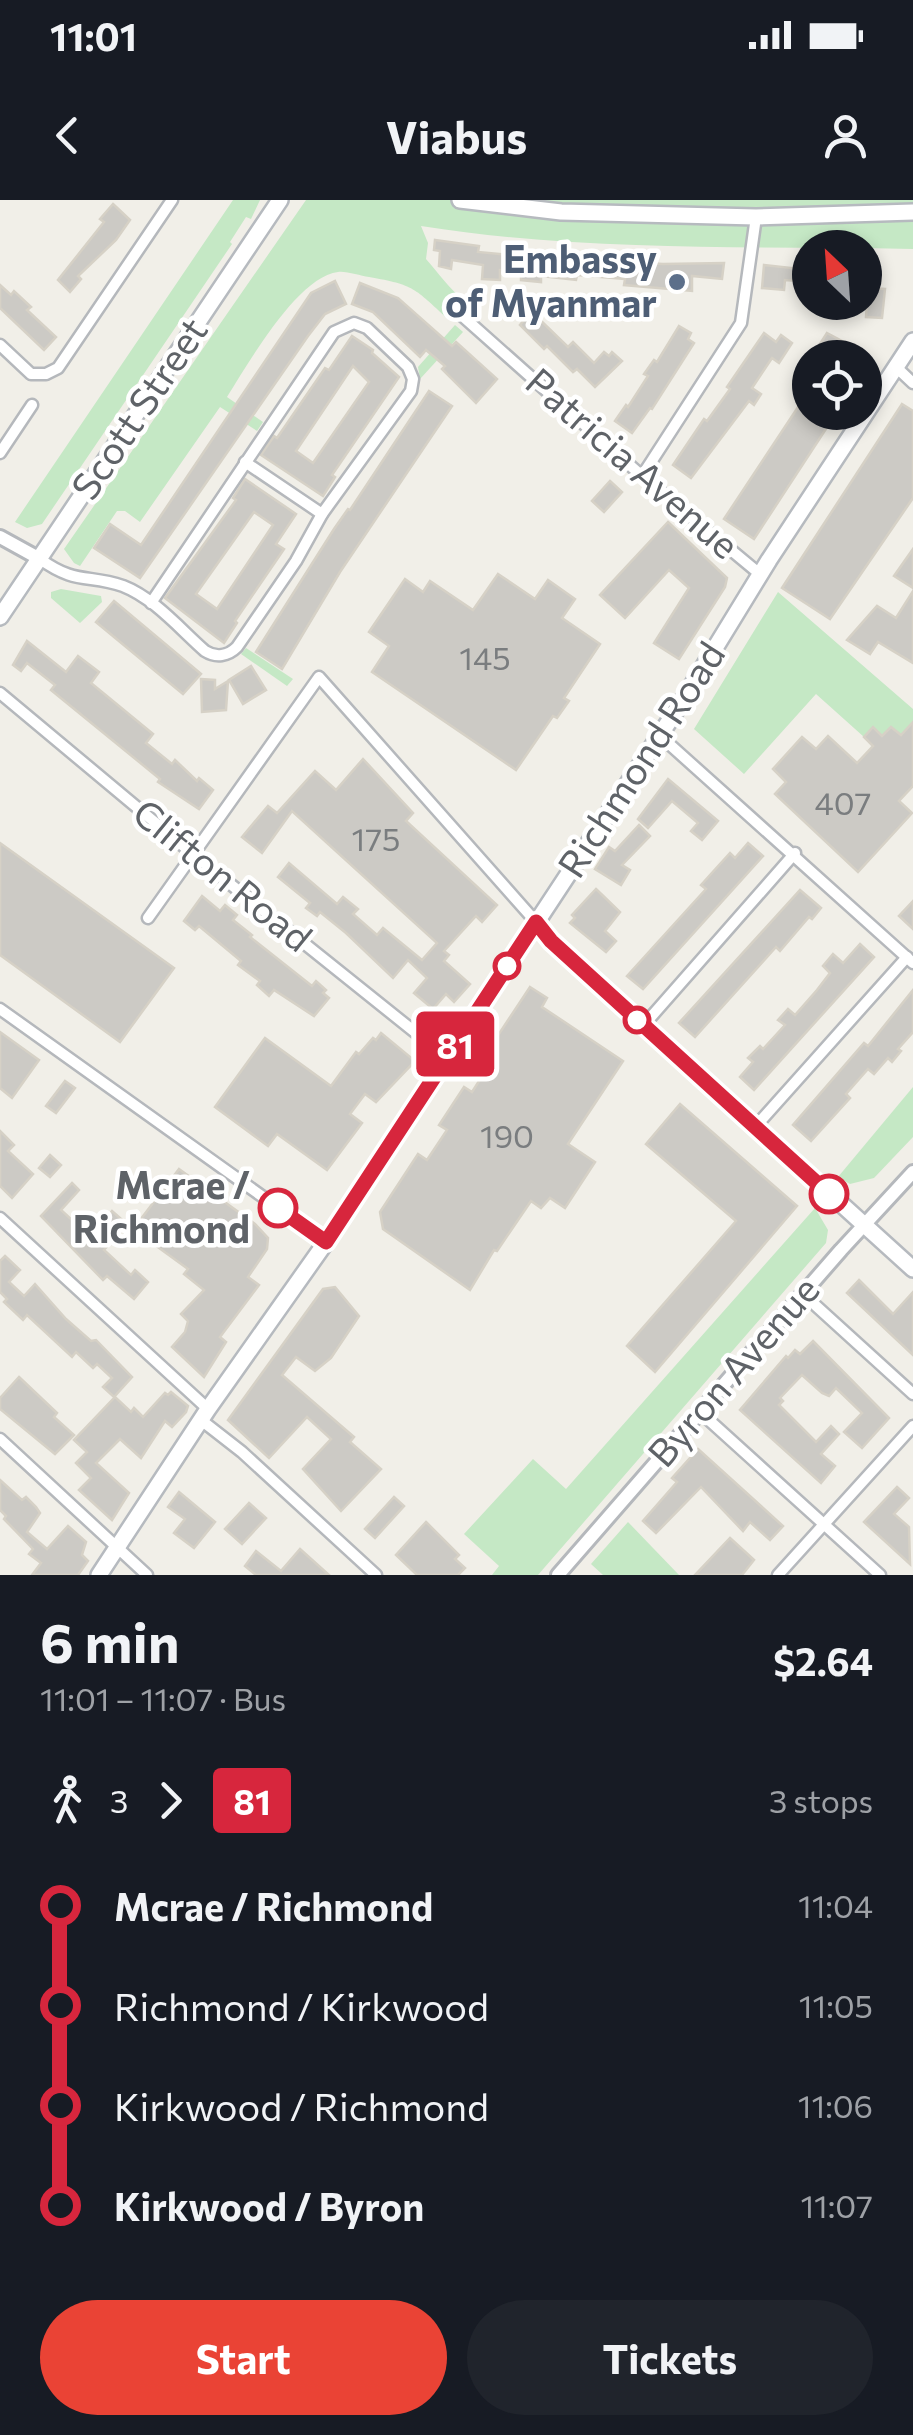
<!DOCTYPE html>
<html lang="en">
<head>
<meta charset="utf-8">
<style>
  :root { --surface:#171b24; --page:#20242c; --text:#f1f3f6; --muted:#9ea1a6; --accent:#ea4335 }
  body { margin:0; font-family:Commissioner,sans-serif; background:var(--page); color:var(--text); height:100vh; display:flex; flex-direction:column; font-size:38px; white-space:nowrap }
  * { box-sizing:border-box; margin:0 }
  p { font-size:32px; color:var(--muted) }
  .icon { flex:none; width:55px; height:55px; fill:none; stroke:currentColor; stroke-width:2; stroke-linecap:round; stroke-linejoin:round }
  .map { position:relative; height:1375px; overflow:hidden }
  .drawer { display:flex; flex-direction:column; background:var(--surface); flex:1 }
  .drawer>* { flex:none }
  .badge { padding:0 20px; border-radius:8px; font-size:35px; line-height:65px }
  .needle { width:65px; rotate:335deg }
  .fabs { position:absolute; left:792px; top:30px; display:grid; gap:20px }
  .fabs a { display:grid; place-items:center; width:90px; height:90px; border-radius:50%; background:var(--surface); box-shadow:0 5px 15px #0003; font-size:50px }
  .map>.badge { position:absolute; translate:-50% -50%; box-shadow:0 0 0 5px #fff }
  .legs { display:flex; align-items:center; gap:15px; height:110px; padding:0 40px; font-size:32px }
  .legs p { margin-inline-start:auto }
  .head { display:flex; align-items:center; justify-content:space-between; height:170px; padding:0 40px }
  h1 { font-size:55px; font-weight:700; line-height:75px }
  .cta { display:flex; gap:20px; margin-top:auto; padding:20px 40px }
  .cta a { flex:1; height:115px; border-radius:60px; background:var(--accent); color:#fff; font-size:40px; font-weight:700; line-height:115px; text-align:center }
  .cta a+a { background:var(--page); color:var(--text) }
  ul { padding:0 40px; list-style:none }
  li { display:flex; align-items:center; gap:35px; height:100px; font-size:38px }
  li i { display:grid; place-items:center; width:15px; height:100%; margin:0 12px; background:currentColor }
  li i::after { content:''; width:25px; height:25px; margin:-12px; border:8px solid; border-radius:50%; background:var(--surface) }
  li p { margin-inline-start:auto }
  li:first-child i { background:linear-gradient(#0000 50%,currentColor 0) }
  li:last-child i { background:linear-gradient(currentColor 50%,#0000 0) }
  .status { display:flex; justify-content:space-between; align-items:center; height:70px; padding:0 50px; background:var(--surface); direction:ltr }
  .status svg { height:28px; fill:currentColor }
  header { display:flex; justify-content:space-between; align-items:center; height:130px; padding:0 40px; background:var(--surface); font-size:45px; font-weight:700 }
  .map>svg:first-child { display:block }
  .green { fill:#c5e8c5 }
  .building { fill:#cccac5; stroke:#d6d1c6; stroke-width:2.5; fill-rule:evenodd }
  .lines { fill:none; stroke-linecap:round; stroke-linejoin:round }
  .minor-casing { stroke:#b5b8bc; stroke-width:15 }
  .tertiary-casing { stroke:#b5b8bc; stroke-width:18 }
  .secondary-casing { stroke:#b6babf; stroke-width:20 }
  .minor { stroke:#fff; stroke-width:10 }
  .tertiary { stroke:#fff; stroke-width:12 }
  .secondary { stroke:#fff; stroke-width:15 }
  .line-1-casing { stroke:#fff; stroke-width:22 }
  .line-1 { stroke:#d7263d; stroke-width:15 }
  .service-dot { fill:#5c6f8a; stroke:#fff; stroke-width:4 }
  .stop-1-dot { fill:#fff; stroke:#d7263d; stroke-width:5 }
  .labels { text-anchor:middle; stroke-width:9; stroke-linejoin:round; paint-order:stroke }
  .number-label { font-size:32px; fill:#7a7d7f }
  .service-label { font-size:38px; font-weight:bold; fill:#4e5e75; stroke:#fff; text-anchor:end }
  .street-label { font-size:38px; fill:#5f6368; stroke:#fff }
  .stop-label { font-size:38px; font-weight:bold; fill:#5f6368; stroke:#fff; text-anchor:end }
</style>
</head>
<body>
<div class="status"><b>11:01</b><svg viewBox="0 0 49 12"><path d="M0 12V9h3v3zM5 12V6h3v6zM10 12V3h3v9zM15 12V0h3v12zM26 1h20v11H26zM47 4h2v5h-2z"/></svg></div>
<header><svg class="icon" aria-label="back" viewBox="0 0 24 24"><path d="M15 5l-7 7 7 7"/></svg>Viabus<svg class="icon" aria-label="person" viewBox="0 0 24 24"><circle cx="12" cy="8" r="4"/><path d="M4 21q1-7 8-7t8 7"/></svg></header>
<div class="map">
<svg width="913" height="1375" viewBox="0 0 913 1375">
  <rect width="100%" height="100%" fill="#f1efe8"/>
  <g class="green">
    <path d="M233 0H260L251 19 246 17 230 42 232 44 42 324 27 328 15 322Z"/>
    <path d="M306 0H913V49C751 46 583 52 421 26L428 43 426 59C439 74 449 88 464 101L448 119C414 88 415 85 369 77 360 76 347 71 338 72 297 77 248 164 227 197L263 222 257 231 220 207 140 322 125 311H117L80 366 74 363 64 349Z"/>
    <path d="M455 125 463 132 420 179 418 167Z"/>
    <path d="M61 389 101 396 102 402 80 423 51 398V392Z"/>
    <path d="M778 392 913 509V529L909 526 901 535 891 527 882 536 873 528 864 537 816 494 744 574 694 529Z"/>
    <path d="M246 448 293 479 287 486 241 454Z"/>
    <path d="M913 887V937L874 978 850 984 838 977Z"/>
    <path d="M815 1008 828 1030 826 1043 538 1375H492L499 1366 464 1334 533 1259 566 1289Z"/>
    <path d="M628 1322 679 1375H603L591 1364Z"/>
  </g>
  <g class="building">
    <path d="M113 4 130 20 116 40 78 76 81 79 70 92 58 80 104 22 100 19Z"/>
    <path d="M435 40 479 46 478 52 522 56 663 64 724 63 722 79 692 76V91L624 85 625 79 577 75 576 80 541 76V82L521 80V72L500 70V80L482 79 483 65 452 60 451 69 439 66 440 51 434 50Z"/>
    <path d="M764 65 810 70V82L785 80 784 90 762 88Z"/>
    <path d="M335 81 346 104 325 114 308 136 140 378 94 348 110 324 141 345 311 93Z"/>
    <path d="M360 83 398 98 452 146 456 142 497 179 476 203 442 169 445 166 426 150 420 157 373 112 352 104Z"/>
    <path d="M0 85 11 95 14 91 31 107 27 110 56 137 44 150 0 108Z"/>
    <path d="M868 88 885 89 882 118 866 117Z"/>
    <path d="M529 114 534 119 536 116 568 147 573 142 594 163 604 152 609 156 612 152 622 161 595 187 577 169 573 172 547 146 544 149 520 125Z"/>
    <path d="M679 126 691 133 688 139 694 143 652 209 650 208 632 233 615 221 626 205 628 207 648 176 644 174 654 160 657 162Z"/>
    <path d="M764 133 776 142 781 135 792 143 779 163 772 158 752 188 761 194 754 205 749 201 691 278 673 265 704 219 707 221 730 189 727 187Z"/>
    <path d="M827 133 859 150 855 158H824L829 150 820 144Z"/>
    <path d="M352 136 373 150 372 153 399 177 332 275 335 277 323 296 261 255 274 236 277 238 325 168 329 170ZM353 166 369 182 313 263 296 251Z"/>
    <path d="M810 189V212H837L754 339 724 319Z"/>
    <path d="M429 191 452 206 340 372 282 469 256 452 334 329 348 309 350 310Z"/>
    <path d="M902 204 913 211V298L830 419 782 388Z"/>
    <path d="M245 279 296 314 276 344 284 349 235 421 237 423 224 443 165 398 236 300 233 298ZM254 312 273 325 217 409 196 394Z"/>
    <path d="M610 281 622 292 604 312 592 301Z"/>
    <path d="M668 322 727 378 725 387 679 459 654 443 689 388 669 370 625 418 600 395Z"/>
    <path d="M913 349V388L894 376Z"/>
    <path d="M498 374 535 399 548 380 575 399 562 418 600 444 564 498 569 501 557 518 553 516 516 570 372 472 389 446 369 432 405 379 423 392 430 381 473 410Z"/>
    <path d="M913 391V463L878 442 870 454 847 440 877 406 896 418Z"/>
    <path d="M114 401 201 474 183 494 96 422Z"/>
    <path d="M27 441 66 472 78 456 99 472 91 483 153 534 146 543 172 564 175 560 197 581 199 578 213 590 199 609 158 582 160 579 51 490 55 485 27 463 21 471 13 465Z"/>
    <path d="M251 466 266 490 243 504 229 480Z"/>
    <path d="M201 479 215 480V489L228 481 226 510 202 512Z"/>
    <path d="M913 522V586L899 601 912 613 858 672 775 594 786 582 773 569 802 537 816 549 828 536 857 563 873 546 864 537 873 527 882 536 891 527 901 535Z"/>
    <path d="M363 559 413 613 406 621 497 705 482 722 476 716 444 751 449 755 444 761 470 784 454 802 446 794 433 809 414 793 427 778 408 760 393 778 346 733 320 712 317 716 306 708 310 703 278 677 289 663 337 704 343 697 358 709 353 714 377 735 383 728 422 760 437 743 292 611 262 653 242 637 268 606 277 613 315 571 336 590Z"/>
    <path d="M668 579 718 621 702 640 691 631 698 623 672 601 648 628 638 619Z"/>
    <path d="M639 625 650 636 622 665 630 670 621 685 595 669 609 647 615 651Z"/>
    <path d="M0 643 174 768 120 842 0 755Z"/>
    <path d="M748 643 763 656 643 789 627 776 706 689 701 685 710 675 730 653 735 658Z"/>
    <path d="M596 689 620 712 605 731 616 741 606 752 570 723 575 718 572 715Z"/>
    <path d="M800 690 821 708 812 719 809 717 780 751 776 747 695 837 679 823Z"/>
    <path d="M202 696 220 711 225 705 237 715 233 720 252 735 250 737 312 786 316 781 326 790 323 793 329 798 314 816 274 790 269 796 257 785 260 781 238 765 241 761 199 726 195 730 184 721Z"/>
    <path d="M913 701V729L899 716Z"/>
    <path d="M860 744 874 757 754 890 740 877 753 862 748 858 760 846 763 849 785 825 778 820 788 809 795 815 817 790 830 773 823 766 833 754 843 763Z"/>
    <path d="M530 787 547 798 542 807 623 861 568 944 595 962 565 1008 550 998 541 1008 531 1001 497 1051 494 1050 470 1090 383 1029 380 1012 418 954 427 960 447 930 439 925 464 887 472 892 483 875 475 870Z"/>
    <path d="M913 790V832L898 849 901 851 892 862 888 858 874 874 868 869 846 894 850 898 811 941 793 925 864 843 868 846Z"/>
    <path d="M0 832 39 860 12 898 0 888Z"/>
    <path d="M381 833 415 861 376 902 365 894 350 914 362 923 327 970 277 934 268 946 215 907 265 838 331 886 356 852 359 854 373 838 376 840Z"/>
    <path d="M65 881 75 888 56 913 46 906Z"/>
    <path d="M680 904 797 1006 655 1172 627 1146 736 1021 646 944Z"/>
    <path d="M0 931 14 945 8 951 33 974 12 998 0 986Z"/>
    <path d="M50 955 61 965 50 977 39 968Z"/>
    <path d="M179 969 255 1024 268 1038 267 1049 248 1077 259 1085 220 1137 226 1142 204 1177 172 1147 185 1132 188 1121 181 1114 204 1090 184 1074 188 1069 148 1040 151 1035 137 1024Z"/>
    <path d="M72 983 79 990 61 1010 85 1032 90 1027 94 1031 112 1011 127 1024 104 1050 131 1075 135 1070 148 1082 134 1099 107 1076 103 1080 41 1016Z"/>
    <path d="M5 1056 20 1070 9 1082 24 1096 35 1084 66 1119 91 1141 96 1140 132 1177 114 1197 103 1187 112 1178 97 1164 93 1168 76 1152 72 1157 27 1115 23 1120 4 1102 7 1099 0 1092V1061Z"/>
    <path d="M859 1080 893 1114 913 1092V1155L847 1093Z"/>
    <path d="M335 1087 359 1116 331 1158 315 1171 296 1157 282 1175 354 1237 350 1242 381 1269 341 1311 303 1269 331 1239 307 1217 269 1258 228 1220 323 1089Z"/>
    <path d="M813 1141 889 1218 862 1248 844 1232 862 1213 836 1188 829 1196 822 1193 802 1175 780 1198 783 1201 779 1205 816 1242 831 1226 839 1234 821 1254 835 1266 821 1283 740 1210 786 1156 788 1158 795 1150 800 1154Z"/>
    <path d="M19 1177 57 1213 54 1217 74 1235 55 1254 0 1209V1198Z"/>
    <path d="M171 1192 188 1206 186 1212 172 1227 165 1221 141 1258 120 1239 96 1263 129 1293 112 1320 79 1290 91 1278 76 1263 87 1252 74 1240 115 1197 131 1212 134 1208 143 1217 165 1193 168 1195Z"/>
    <path d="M698 1249 783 1326 770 1340 750 1322 743 1331 701 1287 656 1333 643 1321 677 1282 672 1278Z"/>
    <path d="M0 1280 22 1300 26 1297 36 1307 40 1313 27 1332 47 1349 68 1326 86 1342 82 1355 88 1361 78 1375H32L41 1363 29 1354 33 1349 4 1319 6 1316 0 1310Z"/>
    <path d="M897 1287 909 1298 894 1314 909 1327 910 1364 864 1322Z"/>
    <path d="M179 1292 215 1322 194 1348 174 1333 185 1319 168 1307Z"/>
    <path d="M394 1297 404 1306 375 1338 365 1329Z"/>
    <path d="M249 1303 266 1318 242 1344 225 1329Z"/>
    <path d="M426 1322 459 1355 455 1359 465 1368 458 1375H417L396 1355Z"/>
    <path d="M730 1338 754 1360 742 1375H695Z"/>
    <path d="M300 1349 329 1375H256L245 1366 256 1351 281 1371Z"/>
  </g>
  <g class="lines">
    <defs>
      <g id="minor">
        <path d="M459 113 642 276 761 375"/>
        <path d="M0 145 31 174H46L58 168 172 0"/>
        <path d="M896 167 913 183"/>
        <path d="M0 253 32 205"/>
        <path d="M245 262 322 314"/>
        <path d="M642 276 741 123 756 17"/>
        <path d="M40 359C76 385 88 374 123 386 154 398 180 429 205 451 216 458 228 456 237 447L296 361 322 314 411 191 413 179 408 167 367 128 354 123 334 132 151 403"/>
        <path d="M0 493 194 655 446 857"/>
        <path d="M658 534 913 763"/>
        <path d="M148 718 319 477 536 722"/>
        <path d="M0 809 326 1042"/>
        <path d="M643 826 795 653"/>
        <path d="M755 927 907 757"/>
        <path d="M0 1018 208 1209"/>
        <path d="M803 1094 913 1194"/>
        <path d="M700 1212 880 1375"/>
        <path d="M201 1220 242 1252 376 1375"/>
        <path d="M0 1239 147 1375"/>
        <path d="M778 1375 913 1226"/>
      </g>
      <g id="tertiary">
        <path d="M0 337 40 359"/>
        <path d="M558 1375 841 1050 913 972"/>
      </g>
      <g id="secondary">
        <path d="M460 0 561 12 756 17 913 12"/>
        <path d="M0 417 280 0"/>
        <path d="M536 722 551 741 913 1069"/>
        <path d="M99 1375 208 1209 326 1042 685 497 769 360 913 141"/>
      </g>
    </defs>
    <use href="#minor" class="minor-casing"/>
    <use href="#tertiary" class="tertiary-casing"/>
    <use href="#secondary" class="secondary-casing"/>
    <use href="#minor" class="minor"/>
    <use href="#tertiary" class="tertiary"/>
    <use href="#secondary" class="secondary"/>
  </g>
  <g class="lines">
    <defs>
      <path id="line-1" d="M278 1008 326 1042 536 722 551 741 829 994"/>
    </defs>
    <use href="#line-1" class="line-1-casing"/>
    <use href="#line-1" class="line-1"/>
  </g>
  <circle class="service-dot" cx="677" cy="82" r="10"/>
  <g class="stop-1-dot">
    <circle cx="507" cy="766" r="12"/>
    <circle cx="637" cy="820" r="12"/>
    <circle cx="829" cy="994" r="18"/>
    <circle cx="278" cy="1008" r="18"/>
  </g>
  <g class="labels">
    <g class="number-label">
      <text x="485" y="470">145</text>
      <text x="843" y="615">407</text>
      <text x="376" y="651">175</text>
      <text x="507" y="948">190</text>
    </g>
    <g class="service-label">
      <text x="657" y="73">Embassy<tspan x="657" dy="44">of Myanmar</tspan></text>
    </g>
    <g class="street-label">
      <text transform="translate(140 209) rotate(-56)" y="13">Scott Street</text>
      <text transform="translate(632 264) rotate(41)" y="13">Patricia Avenue</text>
      <text transform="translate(642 560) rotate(-57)" y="13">Richmond Road</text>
      <text transform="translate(222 676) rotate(39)" y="13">Clifton Road</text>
      <text transform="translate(734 1172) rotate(-49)" y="13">Byron Avenue</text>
    </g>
    <g class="stop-label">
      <text x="250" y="999">Mcrae /<tspan x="250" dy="44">Richmond</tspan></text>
    </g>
  </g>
</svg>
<div class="fabs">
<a><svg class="needle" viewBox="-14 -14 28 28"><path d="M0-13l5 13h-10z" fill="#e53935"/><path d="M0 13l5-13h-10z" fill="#9ea1a6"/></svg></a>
<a><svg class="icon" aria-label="locate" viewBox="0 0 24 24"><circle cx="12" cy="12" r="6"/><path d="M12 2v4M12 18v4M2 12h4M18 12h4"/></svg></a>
</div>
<b class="badge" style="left:455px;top:844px;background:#d7263d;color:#fff">81</b>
</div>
<section class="drawer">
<div class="head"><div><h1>6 min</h1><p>11:01 – 11:07 · Bus</p></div><b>$2.64</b></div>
<div class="legs"><svg class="icon" aria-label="walk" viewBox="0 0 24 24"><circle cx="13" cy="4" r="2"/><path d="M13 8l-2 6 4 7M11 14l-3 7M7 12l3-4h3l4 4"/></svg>3<svg class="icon" aria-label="forward" viewBox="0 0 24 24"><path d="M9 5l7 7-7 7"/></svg><b class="badge" style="background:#d7263d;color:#fff">81</b><p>3 stops</p></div>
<ul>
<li><i style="color:#d7263d"></i><b>Mcrae / Richmond</b><p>11:04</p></li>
<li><i style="color:#d7263d"></i><span>Richmond / Kirkwood</span><p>11:05</p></li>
<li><i style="color:#d7263d"></i><span>Kirkwood / Richmond</span><p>11:06</p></li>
<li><i style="color:#d7263d"></i><b>Kirkwood / Byron</b><p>11:07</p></li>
</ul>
<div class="cta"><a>Start</a><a>Tickets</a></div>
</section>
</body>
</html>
